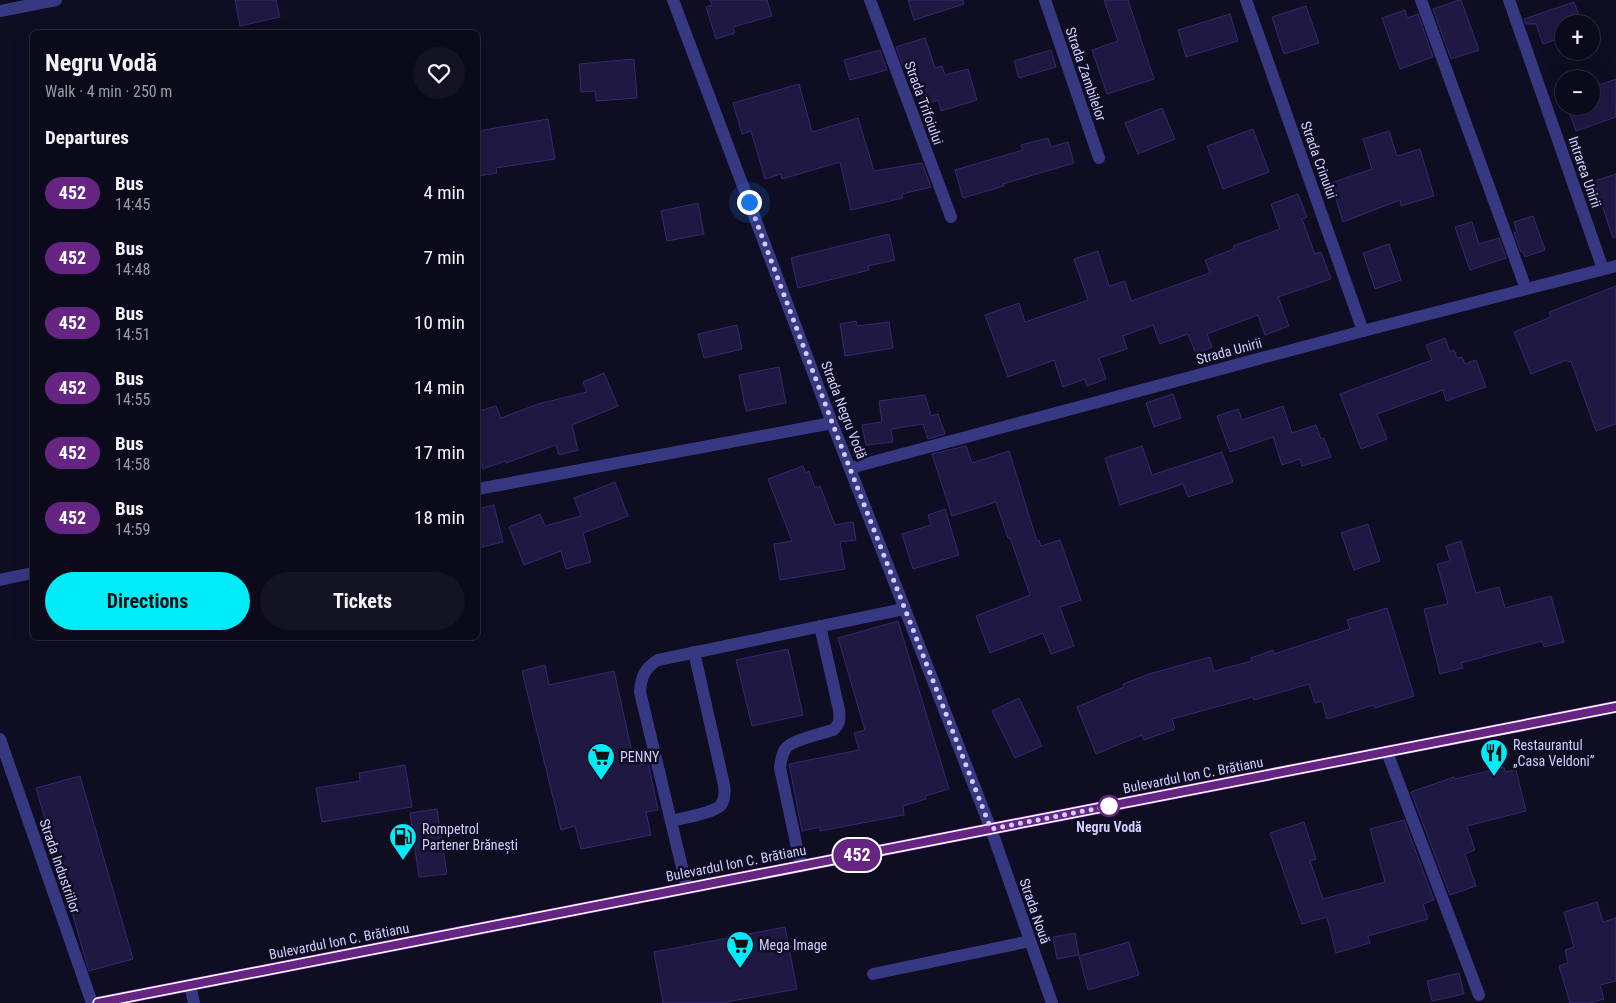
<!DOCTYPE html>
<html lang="en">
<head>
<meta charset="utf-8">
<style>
  :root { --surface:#0b0a1a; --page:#141323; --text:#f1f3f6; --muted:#9a9aa2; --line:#2b2b39; --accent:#00ecf8 }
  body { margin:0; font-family:"Roboto Condensed",sans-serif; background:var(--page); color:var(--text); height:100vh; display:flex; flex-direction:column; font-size:19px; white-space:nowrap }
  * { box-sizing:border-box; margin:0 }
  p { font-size:16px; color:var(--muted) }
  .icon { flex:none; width:28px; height:28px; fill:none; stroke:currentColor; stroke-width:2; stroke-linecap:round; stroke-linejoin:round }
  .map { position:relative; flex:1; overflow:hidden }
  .details { position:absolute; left:30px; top:30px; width:450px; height:610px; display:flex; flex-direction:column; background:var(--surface); border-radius:8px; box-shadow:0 5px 20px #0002,0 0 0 1px var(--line) }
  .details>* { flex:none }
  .badge { padding:0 10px; border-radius:16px; font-size:18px; line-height:32px }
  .controls { position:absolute; left:1555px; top:15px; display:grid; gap:10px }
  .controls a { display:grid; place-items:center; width:45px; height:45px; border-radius:50%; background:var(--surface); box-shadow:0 5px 20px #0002,0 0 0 1px var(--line); font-size:25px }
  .you { position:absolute; width:25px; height:25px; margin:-12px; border:4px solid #fff; border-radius:50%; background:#1a73e8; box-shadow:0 0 0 8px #1a73e833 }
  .map>.badge { position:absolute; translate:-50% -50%; box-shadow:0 0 0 2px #fff }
  h2 { padding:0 15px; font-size:19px; line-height:45px }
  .round { display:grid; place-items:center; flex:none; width:52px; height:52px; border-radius:26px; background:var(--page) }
  .overview { display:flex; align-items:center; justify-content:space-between; height:85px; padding:0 15px }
  h1 { font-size:24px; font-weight:700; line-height:38px }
  .cta { display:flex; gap:10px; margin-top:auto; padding:10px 15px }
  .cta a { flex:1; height:58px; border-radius:30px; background:var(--accent); color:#111; font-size:20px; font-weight:700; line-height:58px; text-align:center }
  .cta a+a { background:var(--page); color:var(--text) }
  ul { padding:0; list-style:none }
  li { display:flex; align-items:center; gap:15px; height:65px; padding:0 15px }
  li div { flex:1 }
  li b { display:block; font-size:19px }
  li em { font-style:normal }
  li .badge { min-width:55px; font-weight:700; text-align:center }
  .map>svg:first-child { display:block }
  .building { fill:#1f1843; stroke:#342a70 }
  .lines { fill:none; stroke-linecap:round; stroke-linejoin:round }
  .minor { stroke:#373882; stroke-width:12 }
  .major { stroke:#b754ff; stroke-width:12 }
  .line-casing { stroke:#fff; stroke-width:11 }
  .line { stroke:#662483; stroke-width:8 }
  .walk { stroke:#d1cdff; stroke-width:5; stroke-dasharray:0 9 }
  .stop-dot { fill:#fff; stroke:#662483; stroke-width:2.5 }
  .labels { text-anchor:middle; stroke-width:5; stroke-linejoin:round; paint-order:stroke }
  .street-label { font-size:14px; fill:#d1cdff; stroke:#0f0d22 }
  .poi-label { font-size:14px; fill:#d1cdff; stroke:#0f0d22; text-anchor:start }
  .stop-label { font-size:14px; font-weight:bold; fill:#d1cdff; stroke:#0f0d22 }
</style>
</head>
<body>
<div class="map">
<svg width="1616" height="1003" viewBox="0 0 1616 1003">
  <rect width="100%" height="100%" fill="#0f0d22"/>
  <g class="building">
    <path d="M235 0H276L280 17 240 26Z"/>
    <path d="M710 0H767L772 16 733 27 735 33 716 39 706 7 712 5Z"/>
    <path d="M908 0H963L964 4 914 20Z"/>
    <path d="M1104 0H1128L1154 79 1107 94 1092 50 1118 41Z"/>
    <path d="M1459 0H1461L1479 50 1451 59 1433 9Z"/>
    <path d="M1574 2 1582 24H1564V37L1543 44 1536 24H1526L1524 19Z"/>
    <path d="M1306 6 1319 43 1284 54 1272 17Z"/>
    <path d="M1405 10 1407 18 1418 14 1433 57 1400 69 1382 18Z"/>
    <path d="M1230 14 1238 41 1186 57 1178 30Z"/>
    <path d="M925 38 935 68 942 66 945 75 968 69 977 100 941 111 938 100 923 105 912 66 909 67 908 65 903 66 896 47Z"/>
    <path d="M880 50 887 70 850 80 844 60Z"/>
    <path d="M1051 50 1056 67 1019 78 1014 61Z"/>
    <path d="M634 59 637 98 596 101 595 91 581 92 579 64Z"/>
    <path d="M1616 79V117L1576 131 1567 106H1591V88Z"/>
    <path d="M799 84 812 132 858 118 874 171 922 163 931 187 902 194 903 198 851 210 840 162 782 179 781 174 765 179 751 131 742 134 733 103Z"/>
    <path d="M1162 108 1175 139 1138 154 1125 123Z"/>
    <path d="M548 119 555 159 496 168 497 173 478 176V131Z"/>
    <path d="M1253 129 1269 172 1223 189 1207 146Z"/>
    <path d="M1389 131 1397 156 1420 149 1434 196 1401 206 1400 200 1343 222 1331 183 1372 169 1363 139Z"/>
    <path d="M1048 138 1051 147 1068 142 1074 163 1003 184 1004 186 963 198 955 170 1023 150 1021 145Z"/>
    <path d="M1616 174V237L1613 238 1594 181Z"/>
    <path d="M1298 194 1307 217 1302 219 1315 254 1321 252 1331 279 1278 297 1289 326 1265 335 1258 315 1207 334 1212 347 1196 354 1188 334 1160 344 1153 325 1123 336 1127 349 1099 358 1106 379 1087 386 1085 379 1063 387 1054 360 1008 377 985 315 1019 303 1025 322 1088 300 1074 259 1098 251 1109 286 1125 281 1131 301 1210 273 1205 260 1234 249 1233 246 1280 229 1271 204Z"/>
    <path d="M698 203 704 234 667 241 661 211Z"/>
    <path d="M1533 216 1545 250 1525 257 1523 252H1521L1514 233 1517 232 1514 222Z"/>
    <path d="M1472 222 1479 244 1499 238 1506 258 1470 270 1455 227Z"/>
    <path d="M889 234 895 260 868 266 869 270 798 288 791 258Z"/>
    <path d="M1389 244 1401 280 1375 289 1363 253Z"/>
    <path d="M1616 286V424L1596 431 1571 361 1568 362 1567 360 1531 374 1514 332 1551 317 1549 312Z"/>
    <path d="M856 321 857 326 889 322 893 348 845 356 840 324Z"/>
    <path d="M737 325 742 349 704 358 698 334Z"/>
    <path d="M1445 338 1450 352 1454 350 1457 358 1462 357 1465 364 1476 360 1486 387 1446 401 1443 390 1377 414 1387 439 1361 449 1340 394 1432 360 1426 345Z"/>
    <path d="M779 367 786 403 746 411 739 375Z"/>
    <path d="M604 373 618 406 572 425 578 450 559 455 556 445 506 463 505 461 483 469 478 454V411L496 406 501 418 538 404 587 392 583 382Z"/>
    <path d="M1173 394 1181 418 1154 427 1146 403Z"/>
    <path d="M925 395 931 416 938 414 945 434 928 439 923 424 891 429 893 442 866 445 862 425 882 422 879 401Z"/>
    <path d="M1283 406 1292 433 1316 425 1321 439 1324 438 1331 457 1302 466 1300 459 1282 465 1273 437 1230 452 1217 416 1238 409 1242 420Z"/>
    <path d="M966 446 972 463 1009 451 1037 541 1039 540 1041 546 1060 540 1081 600 1060 607 1074 646 1051 654 1043 633 990 653 976 616 1030 595 1010 538H1008L996 502 952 516 932 454Z"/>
    <path d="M1142 446 1152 475 1222 452 1233 482 1188 497 1183 484 1120 505 1105 458Z"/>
    <path d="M803 466 806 473 809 471 815 488 820 486 835 525 853 522 856 540 840 542 845 569 780 580 774 544 792 541 768 479Z"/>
    <path d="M615 482 628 516 583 533 591 562 566 569 561 551 524 565 509 527 540 514 545 526 581 516 574 498Z"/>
    <path d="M494 505 503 542 478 548V509Z"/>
    <path d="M945 509 959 555 913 569 902 534 931 525 928 515Z"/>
    <path d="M1368 524 1380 561 1354 570 1341 533Z"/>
    <path d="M1461 541 1476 593 1499 587 1505 608 1551 596 1564 642 1544 647 1542 641 1461 663 1463 668 1440 674 1424 609 1448 604 1437 564 1450 561 1446 546Z"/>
    <path d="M1387 608 1414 696 1375 708 1374 705 1327 719 1322 701 1315 703 1309 684 1254 700 1253 697 1172 719 1175 729 1144 740 1142 735 1096 754 1077 707 1124 687 1123 684 1149 674 1210 657 1214 671 1252 661 1251 658 1273 650 1274 654 1350 629 1347 620Z"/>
    <path d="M898 621 949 789 925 796 926 799 903 806 904 815 820 831V827L802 831 789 764 859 750 854 733 865 730 838 638Z"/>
    <path d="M788 649 803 715 752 726 736 660Z"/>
    <path d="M545 665 549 685 614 671 632 752 645 749 646 752 658 810 646 812 651 835 581 849 575 826 561 830 522 671Z"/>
    <path d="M1019 698 1042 746 1015 758 992 711Z"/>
    <path d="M405 765 412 807 322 822 316 788 360 781 359 773Z"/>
    <path d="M1504 767 1505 772 1516 770 1526 811 1467 826 1475 850 1465 854 1476 886 1450 895 1411 792 1454 777 1455 779Z"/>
    <path d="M80 776 133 959 89 971 36 788Z"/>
    <path d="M437 809 447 874 419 877 410 813Z"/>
    <path d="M1404 820 1434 900 1423 904 1428 919 1368 936 1370 943 1336 953 1327 917 1302 924 1270 833 1304 822 1316 859 1310 861 1323 899 1385 882 1370 829Z"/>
    <path d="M1597 902 1603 922 1616 918V981L1600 985 1604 999 1589 1003H1570L1559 966 1568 963 1565 950 1574 947 1564 912Z"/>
    <path d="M785 927 797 989 721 1003H663L654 952Z"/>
    <path d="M1075 933 1079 955 1057 959 1053 937Z"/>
    <path d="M1129 942 1139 975 1088 990 1079 956Z"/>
    <path d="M1459 973 1464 994 1432 1001 1427 981Z"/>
  </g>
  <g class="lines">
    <g class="minor">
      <path d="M673 0 832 423 991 829 1052 1003"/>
      <path d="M870 0 951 217"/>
      <path d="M1045 0 1099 158"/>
      <path d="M1246 0 1363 331"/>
      <path d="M1421 0 1526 289"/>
      <path d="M1509 0 1603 269"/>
      <path d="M0 11 56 0"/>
      <path d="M850 468 1363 331 1616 266"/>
      <path d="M478 489 832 423"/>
      <path d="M0 580 32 573"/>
      <path d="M0 739 92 1003"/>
      <path d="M1387 752 1479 995"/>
      <path d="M671 821C683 818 714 813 721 805 725 799 725 791 724 785L694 652"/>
      <path d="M801 866 780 768C781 760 782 751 788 746 794 740 823 733 833 730 840 724 840 719 839 710L820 626"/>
      <path d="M687 888 640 692C641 676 645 668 658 660L904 609"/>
      <path d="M873 974 1030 941"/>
      <path d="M190 985 194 1003"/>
    </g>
    <path class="major" d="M98 1003 1616 707"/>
  </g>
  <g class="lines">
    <defs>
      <path id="line" d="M98 1003 1616 707"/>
    </defs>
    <use href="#line" class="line-casing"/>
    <use href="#line" class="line"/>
    <path class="walk" d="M749 202 838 438 991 829 1110 806H1109"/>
  </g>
  <defs>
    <symbol id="restaurant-pin" viewBox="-11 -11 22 30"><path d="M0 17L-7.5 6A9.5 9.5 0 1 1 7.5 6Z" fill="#00ecf8" stroke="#0f0d22"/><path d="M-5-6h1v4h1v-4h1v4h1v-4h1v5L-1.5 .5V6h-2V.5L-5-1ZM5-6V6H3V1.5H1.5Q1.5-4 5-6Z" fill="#111"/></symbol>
    <symbol id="supermarket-pin" viewBox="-11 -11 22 30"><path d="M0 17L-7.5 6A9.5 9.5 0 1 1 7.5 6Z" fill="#00ecf8" stroke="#0f0d22"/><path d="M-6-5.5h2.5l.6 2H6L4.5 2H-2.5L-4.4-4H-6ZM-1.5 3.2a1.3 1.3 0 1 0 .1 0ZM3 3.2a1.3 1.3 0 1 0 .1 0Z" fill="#111"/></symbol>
    <symbol id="fuel-pin" viewBox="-11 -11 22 30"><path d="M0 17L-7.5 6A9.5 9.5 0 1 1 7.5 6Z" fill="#00ecf8" stroke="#0f0d22"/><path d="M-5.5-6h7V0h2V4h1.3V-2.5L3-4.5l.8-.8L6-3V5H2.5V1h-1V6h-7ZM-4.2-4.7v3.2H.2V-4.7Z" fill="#111"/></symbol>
  </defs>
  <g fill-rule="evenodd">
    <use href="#restaurant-pin" x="1478" y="737" width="32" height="43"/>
    <use href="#supermarket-pin" x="585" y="741" width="32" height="43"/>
    <use href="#fuel-pin" x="387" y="821" width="32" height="43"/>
    <use href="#supermarket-pin" x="724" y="929" width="32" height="43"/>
  </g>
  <circle class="stop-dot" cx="1109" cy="806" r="10"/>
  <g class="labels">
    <g class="street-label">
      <text transform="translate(1086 74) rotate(71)" y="5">Strada Zambilelor</text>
      <text transform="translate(924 103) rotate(70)" y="5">Strada Trifoiului</text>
      <text transform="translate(1319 160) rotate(70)" y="5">Strada Crinului</text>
      <text transform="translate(1585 172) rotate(71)" y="5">Intrarea Unirii</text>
      <text transform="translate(1229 351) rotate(-15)" y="5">Strada Unirii</text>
      <text transform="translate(844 410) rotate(69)" y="5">Strada Negru Vodă</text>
      <text transform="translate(1193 775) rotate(-11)" y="5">Bulevardul Ion C. Brătianu</text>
      <text transform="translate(736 863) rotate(-11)" y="5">Bulevardul Ion C. Brătianu</text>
      <text transform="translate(60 866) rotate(71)" y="5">Strada Industriilor</text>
      <text transform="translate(1035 911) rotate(71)" y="5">Strada Nouă</text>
      <text transform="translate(339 941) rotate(-11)" y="5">Bulevardul Ion C. Brătianu</text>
    </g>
    <g class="poi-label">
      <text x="1513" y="750">Restaurantul<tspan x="1513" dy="16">„Casa Veldoni”</tspan></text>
      <text x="620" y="762">PENNY</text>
      <text x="422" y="834">Rompetrol<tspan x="422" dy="16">Partener Brănești</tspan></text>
      <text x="759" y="950">Mega Image</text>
    </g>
    <g class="stop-label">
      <text x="1109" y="832">Negru Vodă</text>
    </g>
  </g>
</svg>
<div class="controls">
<a>+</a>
<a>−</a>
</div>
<div class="you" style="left:749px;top:202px"></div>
<b class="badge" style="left:857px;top:855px;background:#662483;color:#fff">452</b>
<section class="details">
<div class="overview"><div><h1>Negru Vodă</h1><p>Walk · 4 min · 250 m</p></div><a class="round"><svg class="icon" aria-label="heart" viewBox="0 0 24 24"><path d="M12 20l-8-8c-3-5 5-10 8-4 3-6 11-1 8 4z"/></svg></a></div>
<h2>Departures</h2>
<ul>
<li><span class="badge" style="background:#662483;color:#fff">452</span><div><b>Bus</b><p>14:45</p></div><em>4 min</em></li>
<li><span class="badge" style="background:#662483;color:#fff">452</span><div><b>Bus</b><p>14:48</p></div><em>7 min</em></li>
<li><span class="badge" style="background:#662483;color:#fff">452</span><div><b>Bus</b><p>14:51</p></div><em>10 min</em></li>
<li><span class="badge" style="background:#662483;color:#fff">452</span><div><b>Bus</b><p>14:55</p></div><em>14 min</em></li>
<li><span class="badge" style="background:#662483;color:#fff">452</span><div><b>Bus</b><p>14:58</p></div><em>17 min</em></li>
<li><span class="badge" style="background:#662483;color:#fff">452</span><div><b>Bus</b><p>14:59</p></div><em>18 min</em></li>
</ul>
<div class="cta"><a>Directions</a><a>Tickets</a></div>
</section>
</div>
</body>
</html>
